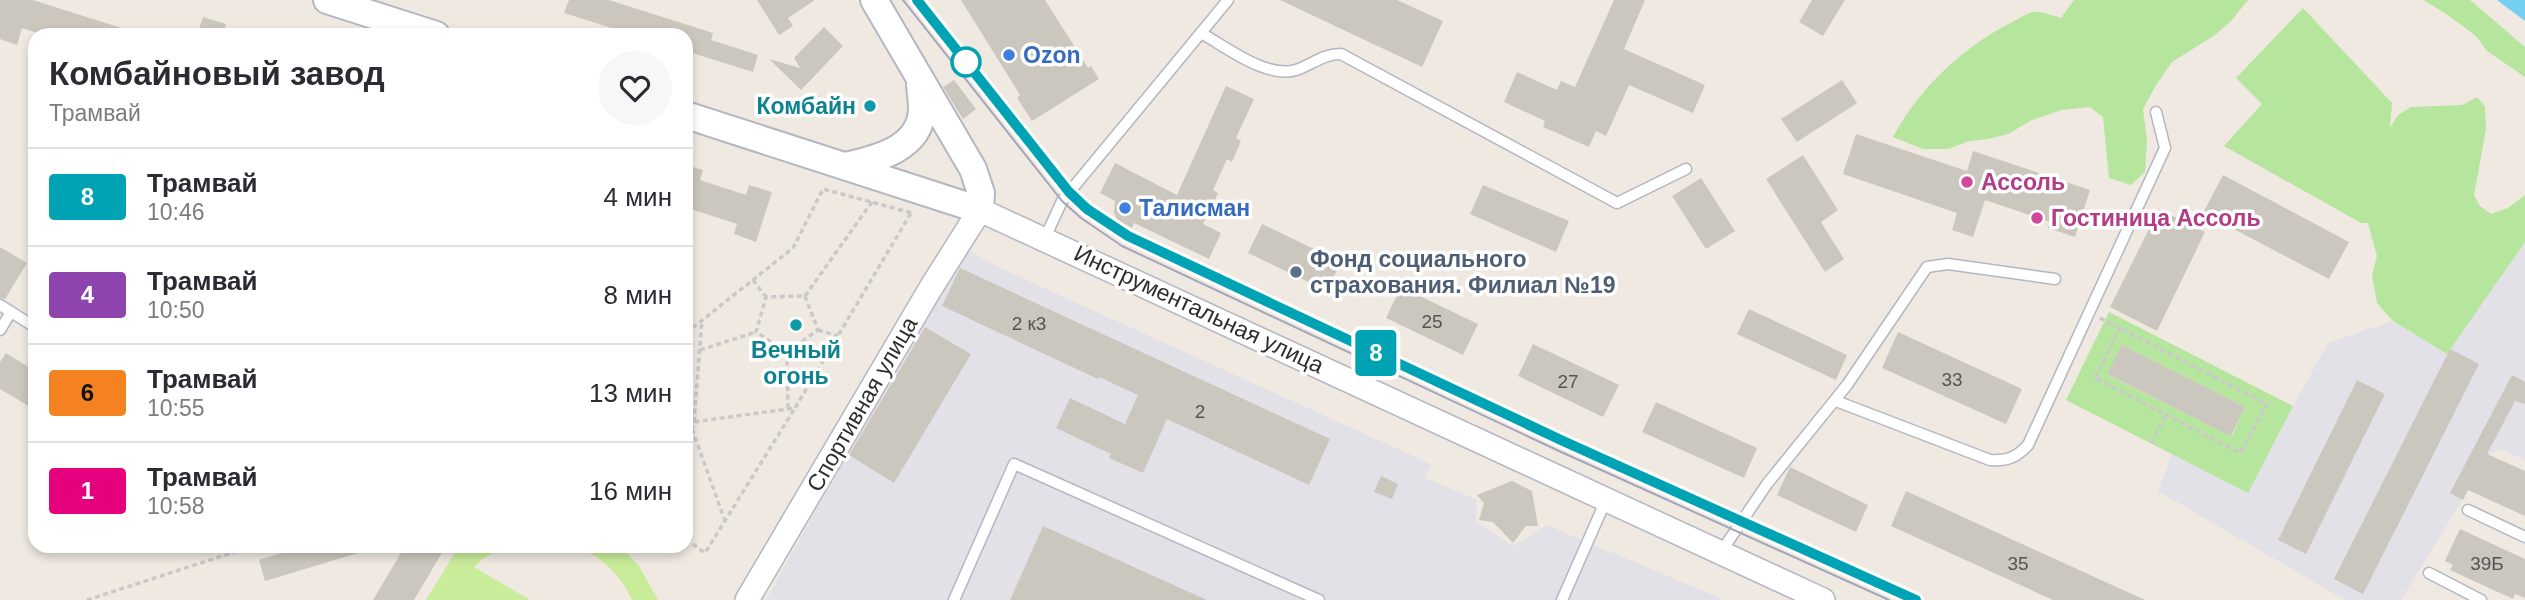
<!DOCTYPE html>
<html lang="ru">
<head>
<meta charset="utf-8">
<style>
  :root { --surface:#fff; --page:#f7f7f7; --text:#2b2b33; --muted:#7c7c81; --line:#e1e1e2 }
  body { margin:0; font-family:Arial,sans-serif; background:var(--page); color:var(--text); height:100vh; display:flex; flex-direction:column; font-size:26px; white-space:nowrap }
  * { box-sizing:border-box; margin:0 }
  p { font-size:23px; color:var(--muted) }
  .icon { flex:none; width:38px; height:38px; fill:none; stroke:currentColor; stroke-width:2; stroke-linecap:round; stroke-linejoin:round }
  .map { position:relative; flex:1; overflow:hidden }
  .panel { position:absolute; left:28px; top:28px; width:665px; height:525px; display:flex; flex-direction:column; background:var(--surface); border-radius:21px; box-shadow:0 4px 10px #0003 }
  .panel>* { flex:none }
  .badge { padding:0 14px; border-radius:5px; font-size:24px; line-height:46px }
  .map>.badge { position:absolute; translate:-50% -50%; box-shadow:0 0 0 4px #fff }
  .round { display:grid; place-items:center; flex:none; width:74px; height:74px; border-radius:37px; background:var(--page) }
  .headline { display:flex; align-items:center; justify-content:space-between; height:119px; padding:0 21px }
  h1 { font-size:33px; font-weight:800; line-height:52px }
  ul { padding:0; list-style:none }
  li { display:flex; align-items:center; gap:21px; height:98px; padding:0 21px; border-top:2px solid var(--line) }
  li div { flex:1 }
  li b { display:block; font-size:26px }
  li em { font-style:normal }
  li .badge { min-width:77px; font-weight:700; text-align:center }
  .map>svg:first-child { display:block }
  .industrial { fill:#e3e1e8 }
  .green { fill:#b6e59e; fill-rule:evenodd }
  .pitch { fill:#c9ec9a }
  .water { fill:#75cff0 }
  .building { fill:#cbc7bf }
  .lines { fill:none; stroke-linecap:round; stroke-linejoin:round }
  .service-casing { stroke:#b4b7c1; stroke-width:13 }
  .tertiary-casing { stroke:#b4b7c1; stroke-width:26 }
  .secondary-casing { stroke:#b4b7c1; stroke-width:30 }
  .path { stroke:#c9c9c9; stroke-width:3.5; stroke-dasharray:5 3.5; stroke-linecap:butt }
  .service { stroke:#fff; stroke-width:10 }
  .tertiary { stroke:#fff; stroke-width:23 }
  .secondary { stroke:#fff; stroke-width:26 }
  .tram { stroke:#a3a6b8; stroke-width:2 }
  .line-casing { stroke:#fff; stroke-width:16 }
  .line { stroke:#00a3b4; stroke-width:10 }
  .shop-dot { fill:#3f7fe0; stroke:#fff; stroke-width:2.5 }
  .stop-dot { fill:#fff; stroke:#00a3b4; stroke-width:3.5 }
  .culture-dot { fill:#0f9aa8; stroke:#fff; stroke-width:2.5 }
  .hotel-dot { fill:#d1479c; stroke:#fff; stroke-width:2.5 }
  .service-dot { fill:#5c6f8a; stroke:#fff; stroke-width:2.5 }
  .labels { text-anchor:middle; stroke-width:7; stroke-linejoin:round; paint-order:stroke }
  .number-label { font-size:19px; fill:#555452 }
  .shop-label { font-size:23px; font-weight:bold; fill:#366cbe; stroke:#fff; text-anchor:start }
  .culture-label { font-size:23px; font-weight:bold; fill:#0d838f; stroke:#fff; text-anchor:end }
  .hotel-label { font-size:23px; font-weight:bold; fill:#b23c85; stroke:#fff; text-anchor:start }
  .service-label { font-size:23px; font-weight:bold; fill:#4e5e75; stroke:#fff; text-anchor:start }
  .street-label { font-size:23px; fill:#2e2e2e; stroke:#fff }
</style>
</head>
<body>
<div class="map">
<svg width="2525" height="600" viewBox="0 0 2525 600">
  <rect width="100%" height="100%" fill="#efe9e1"/>
  <g class="industrial">
    <path d="M2525 242V460L2501 449 2492 452 2401 600H2345L2158 491 2172 454 2248 493 2293 406 2328 343 2393 321 2447 354Z"/>
    <path d="M962 246 998 267 1431 464 1425 478 1477 500 1476 522 1513 546 1547 525 1724 600H766Z"/>
  </g>
  <g class="green">
    <path d="M2074 0H2248L2231 21 2215 35 2172 62 2156 85 2143 109 2147 140 2145 172 2131 185 2109 178 2103 117 2090 107 2062 110 2032 120 2008 134 1988 139 1969 141 1948 149H1923L1893 137C1919 88 1964 46 2014 21 2019 19 2028 12 2034 12 2041 11 2053 16 2061 18Z"/>
    <path d="M2423 0H2470L2525 47V77L2487 51 2476 36 2445 13Z"/>
    <path d="M2303 8 2392 103 2390 128 2398 115 2411 107 2462 105 2477 97 2485 107 2486 129 2474 195 2480 206 2491 214 2508 208 2525 195V242L2447 354 2393 321 2377 303 2372 275 2377 256 2368 223H2361L2224 146 2262 104 2236 78Z"/>
    <path d="M2109 312 2293 406 2248 493 2066 400ZM2122 345 2245 407 2232 436 2108 375Z"/>
  </g>
  <g class="pitch">
    <path d="M459 546H507L484 558 474 567 530 600H426Z"/>
    <path d="M575 546H620L639 566 658 600H632C621 575 600 555 575 546Z"/>
  </g>
  <path class="water" d="M2497 0H2525V21Z"/>
  <g class="building">
    <path d="M0 0H33L134 32 133 35H44L22 28 17 45 0 39Z"/>
    <path d="M569 0H609L713 33 711 40 758 55 753 72 686 51V35H634L564 13Z"/>
    <path d="M757 0H815L788 18 793 26 779 35Z"/>
    <path d="M961 0H1045L1088 68 1091 66 1099 79 1032 121 1017 98 1020 95Z"/>
    <path d="M1280 0H1397L1443 21 1422 67Z"/>
    <path d="M1614 0H1645L1624 49 1705 85 1693 113 1629 85 1606 136 1596 131 1589 147 1543 127 1545 121 1504 102 1517 72 1557 90 1561 81 1575 87Z"/>
    <path d="M1812 0H1845L1823 36 1799 22Z"/>
    <path d="M203 17 226 24 223 35H197Z"/>
    <path d="M824 27 843 46 801 90 769 59 800 68 794 58Z"/>
    <path d="M954 80 976 109 963 119 943 87Z"/>
    <path d="M1842 80 1857 103 1797 142 1781 119Z"/>
    <path d="M1226 86 1254 99 1236 138 1241 141 1232 162 1227 159 1213 190 1218 193 1203 224 1221 233 1209 259 1134 223 1132 228 1117 220 1114 212 1115 201 1100 193 1115 163 1177 195Z"/>
    <path d="M1856 134 1967 171 1973 151 2090 190 2075 237 2048 228 2050 222 1985 200 1973 237 1952 230 1957 213 1843 174Z"/>
    <path d="M1803 155 1838 210 1821 222 1844 259 1825 272 1766 179Z"/>
    <path d="M686 165 703 170 700 180 746 195 749 185 772 192 756 242 734 234 737 224 691 209 690 213H686Z"/>
    <path d="M2223 175 2349 242 2329 279 2203 213Z"/>
    <path d="M1701 178 1735 231 1706 249 1672 196Z"/>
    <path d="M1483 185 1569 221 1556 252 1470 214Z"/>
    <path d="M2159 209 2205 232 2157 331 2110 307Z"/>
    <path d="M1262 224 1341 262 1327 291 1248 253Z"/>
    <path d="M0 247 27 263 5 299 0 298Z"/>
    <path d="M960 268 1330 439 1309 485 1167 419 1143 473 1109 458 1111 454 1056 428 1070 398 1125 424 1138 395 1099 377 1098 379 942 306Z"/>
    <path d="M1401 287 1478 324 1463 355 1386 318Z"/>
    <path d="M1749 309 1847 355 1836 380 1737 334Z"/>
    <path d="M925 327 971 354 894 483 849 455Z"/>
    <path d="M1898 332 2022 389 2006 424 1882 368Z"/>
    <path d="M1533 344 1619 385 1603 417 1518 376Z"/>
    <path d="M2122 345 2245 407 2231 436 2107 374Z"/>
    <path d="M2450 349 2479 364 2363 594 2334 579Z"/>
    <path d="M6 353 35 371V410L0 389V362Z"/>
    <path d="M2512 375 2525 382V404L2515 401 2487 454 2525 471V516L2468 490 2463 500 2450 493Z"/>
    <path d="M2357 380 2385 394 2306 554 2278 540Z"/>
    <path d="M1656 402 1757 448 1744 478 1642 432Z"/>
    <path d="M1790 467 1868 505 1856 532 1777 495Z"/>
    <path d="M1381 476 1398 484 1392 499 1374 492Z"/>
    <path d="M1512 481 1532 491 1538 526H1526L1513 543 1493 522 1479 520 1484 503 1477 495Z"/>
    <path d="M1906 491 2145 600H2053L1891 526Z"/>
    <path d="M1043 526 1207 600H1010Z"/>
    <path d="M2460 529 2525 559V598L2515 594 2513 599 2450 570 2453 565 2445 561Z"/>
    <path d="M304 546H367L368 550 265 581 259 560Z"/>
    <path d="M405 546H446L414 600H373Z"/>
  </g>
  <g class="lines">
    <defs>
      <g id="service">
        <path d="M1201 33C1226 47 1267 79 1296 70 1313 64 1323 54 1341 54L1617 203 1686 169"/>
        <path d="M1045 238 1062 201 1228 0"/>
        <path d="M0 305 35 327"/>
        <path d="M0 330 11 312"/>
        <path d="M1836 401 1990 460C2007 461 2016 458 2028 445L2165 148 2156 112"/>
        <path d="M2468 510 2525 537"/>
        <path d="M1721 552 1767 484 1847 385 1927 267 1948 264 2055 279"/>
        <path d="M2429 573 2481 600"/>
        <path d="M954 600 1014 464 1319 600"/>
        <path d="M1562 600 1606 500"/>
      </g>
      <path id="tertiary" d="M747 600 932 286 980 210 1823 600"/>
      <g id="secondary">
        <path d="M327 0 436 35"/>
        <path d="M686 115 980 210 981 193 973 169 874 0"/>
        <path d="M845 166C876 159 921 149 922 109 922 100 920 90 920 81"/>
      </g>
    </defs>
    <use href="#service" class="service-casing"/>
    <use href="#tertiary" class="tertiary-casing"/>
    <use href="#secondary" class="secondary-casing"/>
    <g class="path">
      <path d="M753 280 766 297"/>
      <path d="M805 296 818 330 787 352 756 332 766 297Z"/>
      <path d="M805 296 872 202"/>
      <path d="M2100 318 2267 404 2240 453 2095 378 2120 328"/>
      <path d="M818 330 838 336"/>
      <path d="M686 333 793 248 823 189 912 213"/>
      <path d="M700 350 756 332"/>
      <path d="M787 352 788 409"/>
      <path d="M694 422 702 320"/>
      <path d="M686 423 795 408 911 213"/>
      <path d="M692 429 725 521"/>
      <path d="M686 437 696 422"/>
      <path d="M2151 443 2166 415"/>
      <path d="M686 539 705 553 795 408"/>
      <path d="M87 600 253 546"/>
    </g>
    <use href="#service" class="service"/>
    <use href="#tertiary" class="tertiary"/>
    <use href="#secondary" class="secondary"/>
    <g class="tram">
      <path d="M903 0 1062 201 1081 218 1122 246 1559 451 1889 600"/>
      <path d="M917 0 1069 192 1087 209 1128 236 1563 441 1916 600"/>
    </g>
  </g>
  <g class="lines">
    <defs>
      <path id="line" d="M917 0 1069 192 1087 209 1128 236 1563 441 1916 600"/>
    </defs>
    <use href="#line" class="line-casing"/>
    <use href="#line" class="line"/>
  </g>
  <g class="shop-dot">
    <circle cx="1009" cy="55" r="7"/>
    <circle cx="1125" cy="208" r="7"/>
  </g>
  <circle class="stop-dot" cx="966" cy="62" r="14"/>
  <g class="culture-dot">
    <circle cx="870" cy="106" r="7"/>
    <circle cx="796" cy="325" r="7"/>
  </g>
  <g class="hotel-dot">
    <circle cx="1967" cy="182" r="7"/>
    <circle cx="2037" cy="218" r="7"/>
  </g>
  <circle class="service-dot" cx="1296" cy="272" r="7"/>
  <g class="labels">
    <g class="number-label">
      <text x="1432" y="328">25</text>
      <text x="1029" y="330">2 к3</text>
      <text x="1952" y="386">33</text>
      <text x="1568" y="388">27</text>
      <text x="1200" y="418">2</text>
      <text x="2018" y="570">35</text>
      <text x="2487" y="570">39Б</text>
    </g>
    <g class="shop-label">
      <text x="1023" y="63">Ozon</text>
      <text x="1139" y="216">Талисман</text>
    </g>
    <g class="culture-label">
      <text x="856" y="114">Комбайн</text>
      <text x="796" y="358" text-anchor="middle">Вечный<tspan x="796" dy="26">огонь</tspan></text>
    </g>
    <g class="hotel-label">
      <text x="1981" y="190">Ассоль</text>
      <text x="2051" y="226">Гостиница Ассоль</text>
    </g>
    <g class="service-label">
      <text x="1310" y="267">Фонд социального<tspan x="1310" dy="26">страхования. Филиал №19</tspan></text>
    </g>
    <g class="street-label">
      <text transform="translate(1199 309) rotate(25)" y="8">Инструментальная улица</text>
      <text transform="translate(862 404) rotate(-60)" y="8">Спортивная улица</text>
    </g>
  </g>
</svg>
<b class="badge" style="left:1376px;top:353px;background:#00a3b4;color:#fff">8</b>
<section class="panel">
<div class="headline"><div><h1>Комбайновый завод</h1><p>Трамвай</p></div><a class="round"><svg class="icon" aria-label="heart" viewBox="0 0 24 24"><path d="M12 20l-8-8c-3-5 5-10 8-4 3-6 11-1 8 4z"/></svg></a></div>
<ul>
<li><span class="badge" style="background:#00a3b4;color:#fff">8</span><div><b>Трамвай</b><p>10:46</p></div><em>4 мин</em></li>
<li><span class="badge" style="background:#8e44ad;color:#fff">4</span><div><b>Трамвай</b><p>10:50</p></div><em>8 мин</em></li>
<li><span class="badge" style="background:#f58220;color:#111">6</span><div><b>Трамвай</b><p>10:55</p></div><em>13 мин</em></li>
<li><span class="badge" style="background:#e6007e;color:#fff">1</span><div><b>Трамвай</b><p>10:58</p></div><em>16 мин</em></li>
</ul>
</section>
</div>
</body>
</html>
